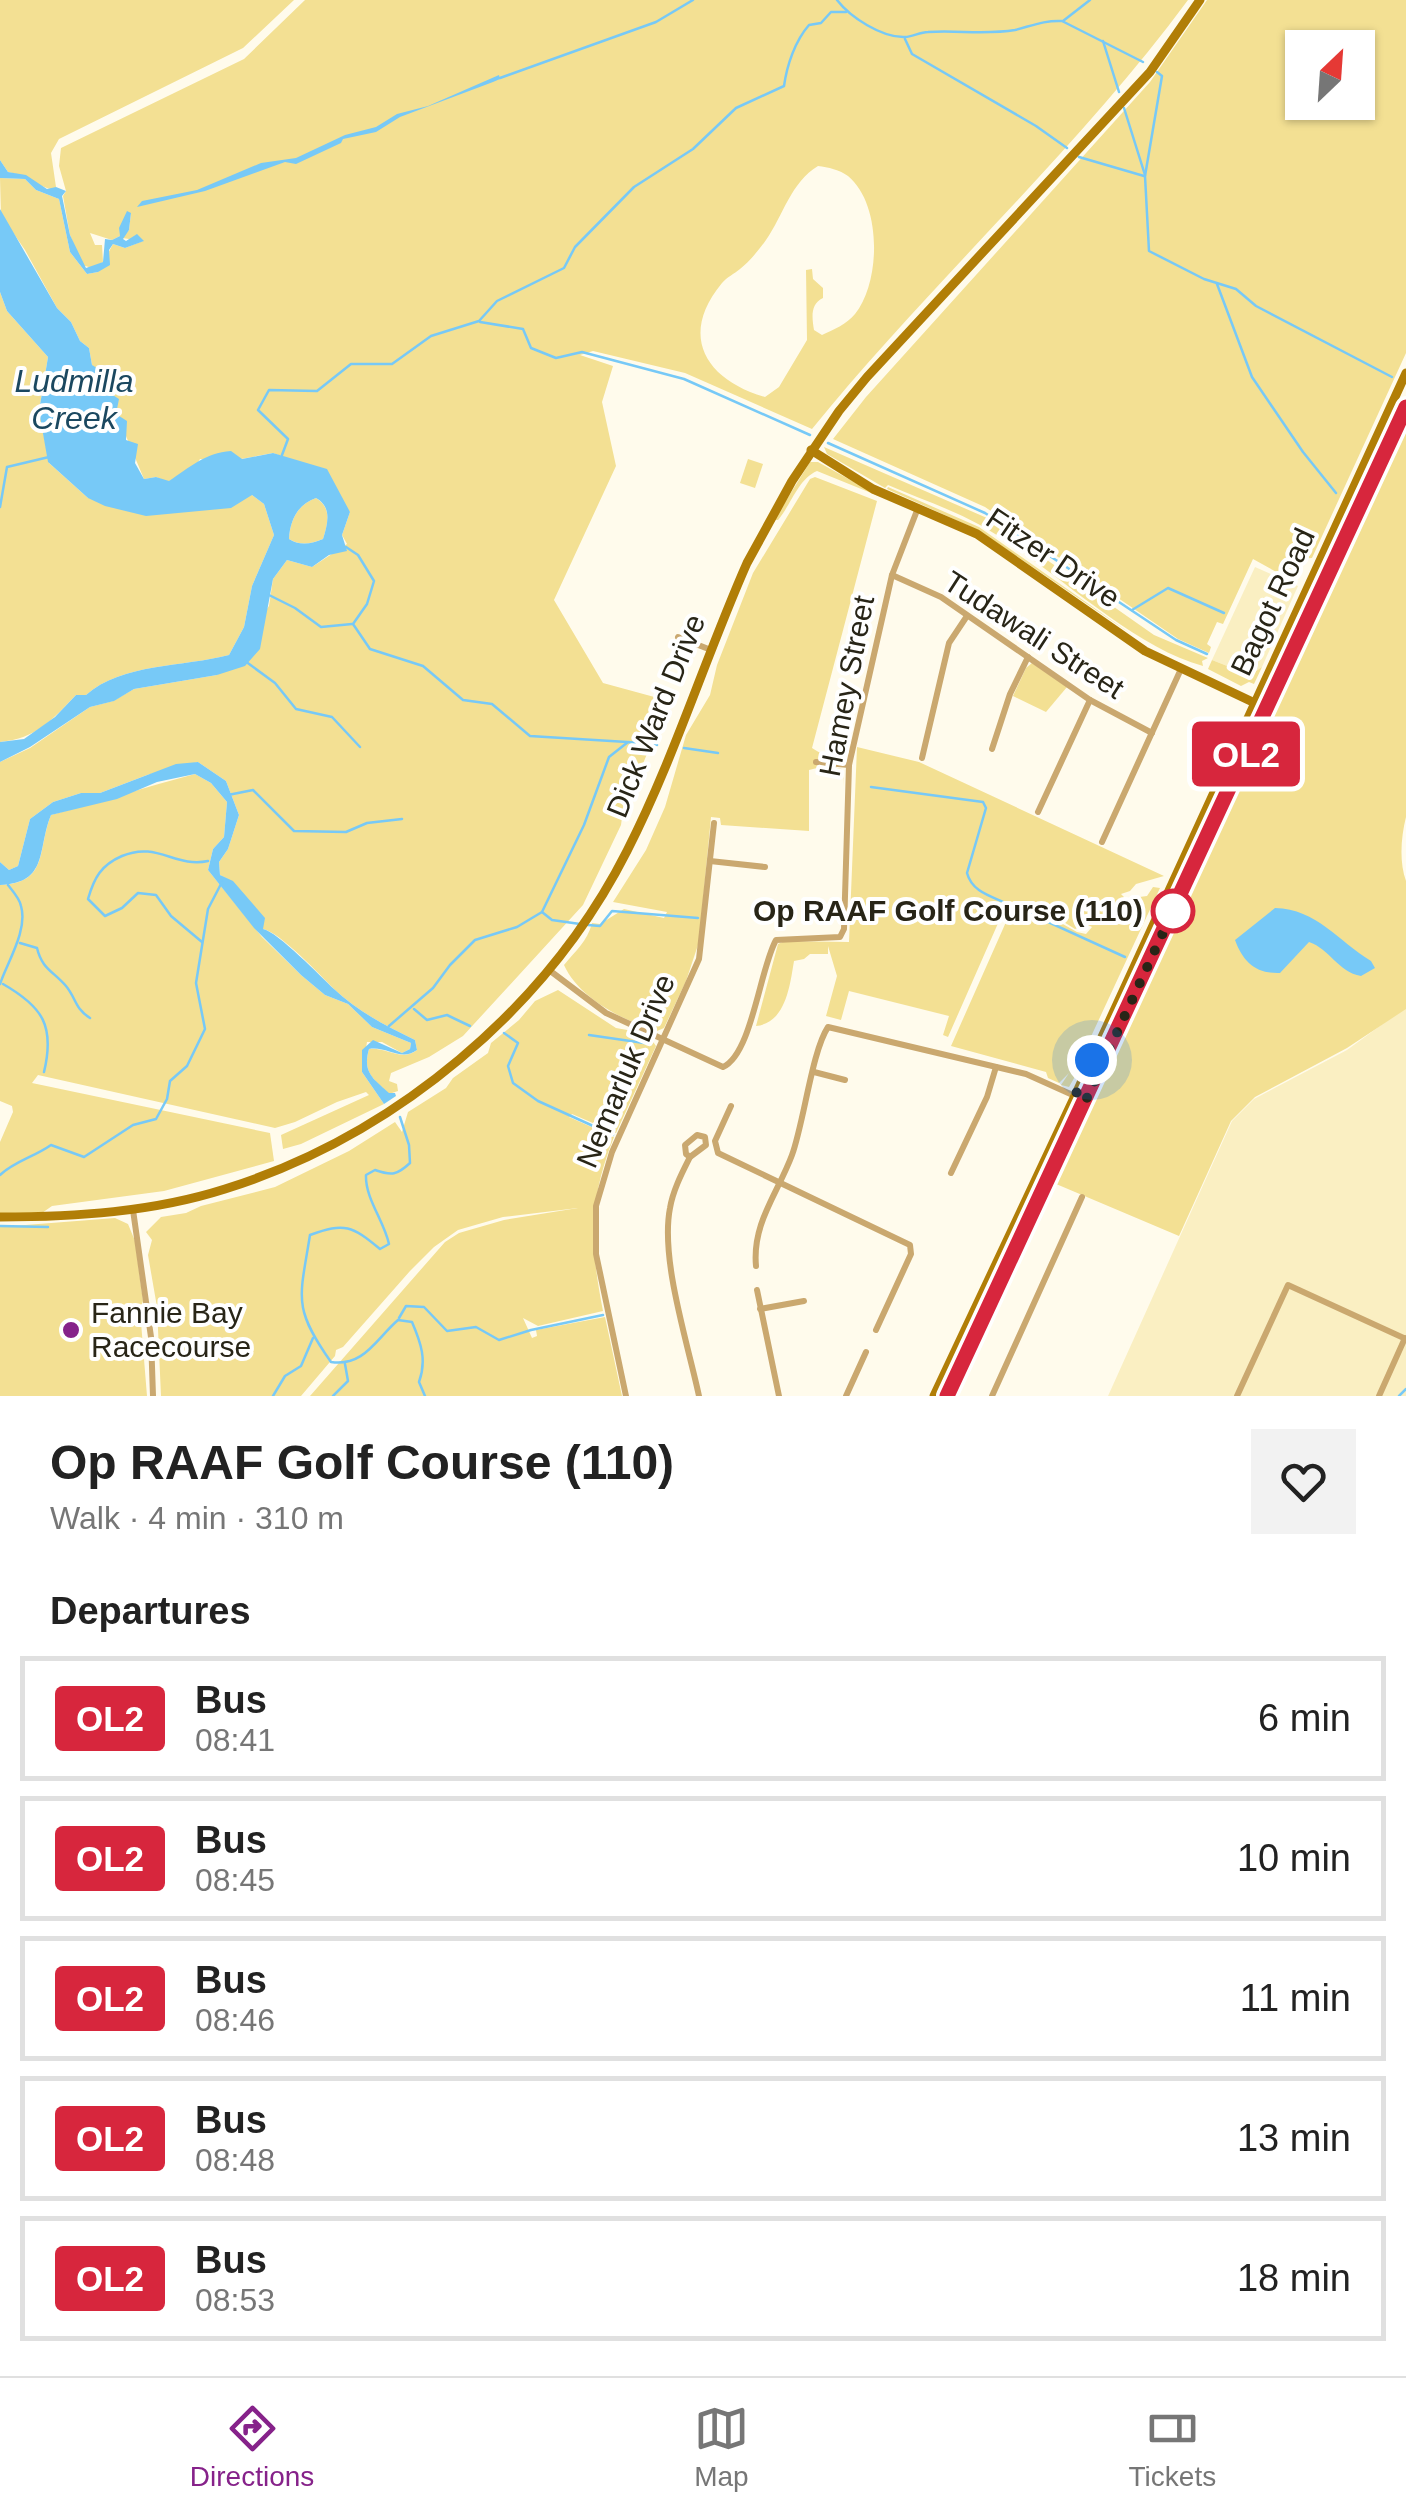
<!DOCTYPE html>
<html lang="en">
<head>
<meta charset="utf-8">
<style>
  :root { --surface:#fff; --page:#f2f2f2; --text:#222; --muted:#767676; --line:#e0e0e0; --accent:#86228a }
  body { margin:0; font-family:Helvetica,sans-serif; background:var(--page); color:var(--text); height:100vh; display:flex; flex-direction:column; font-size:38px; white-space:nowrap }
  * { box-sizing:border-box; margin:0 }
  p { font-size:32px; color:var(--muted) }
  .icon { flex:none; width:55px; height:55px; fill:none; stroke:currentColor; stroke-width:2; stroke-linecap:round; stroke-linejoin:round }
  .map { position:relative; height:1396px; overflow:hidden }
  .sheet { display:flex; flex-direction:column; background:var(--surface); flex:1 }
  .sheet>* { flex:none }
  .badge { padding:0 20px; border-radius:8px; font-size:35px; line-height:65px }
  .needle { width:65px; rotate:25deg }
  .tools { position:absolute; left:1285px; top:30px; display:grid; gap:20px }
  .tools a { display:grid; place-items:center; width:90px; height:90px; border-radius:0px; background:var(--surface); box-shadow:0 2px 8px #0004; font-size:50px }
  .you { position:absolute; width:50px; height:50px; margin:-25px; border:8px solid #fff; border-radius:50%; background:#1a73e8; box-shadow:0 0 0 15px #1a73e833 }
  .map>.badge { position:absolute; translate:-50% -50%; box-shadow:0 0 0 5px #fff }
  h2 { padding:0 50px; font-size:38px; line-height:90px }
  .round { display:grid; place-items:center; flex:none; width:105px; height:105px; border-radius:0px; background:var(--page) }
  .head { display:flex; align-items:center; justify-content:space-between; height:170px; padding:0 50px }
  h1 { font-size:48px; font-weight:800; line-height:75px }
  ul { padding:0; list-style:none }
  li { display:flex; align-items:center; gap:30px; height:125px; margin:0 20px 15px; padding:0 30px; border:5px solid var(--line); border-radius:0px }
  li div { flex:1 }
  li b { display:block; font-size:38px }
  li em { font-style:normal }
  li .badge { min-width:110px; font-weight:700; text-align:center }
  .tabs { display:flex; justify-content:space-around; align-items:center; height:140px; border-top:2px solid var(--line); background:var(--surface); font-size:28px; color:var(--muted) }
  .tabs a { display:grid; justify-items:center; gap:5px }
  .tabs .selected { color:var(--accent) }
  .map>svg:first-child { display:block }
  .built { fill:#faefc2 }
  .green { fill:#f3e093; fill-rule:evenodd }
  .water { fill:#77c9f7; fill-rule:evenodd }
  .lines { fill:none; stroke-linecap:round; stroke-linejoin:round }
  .stream { stroke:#77c9f7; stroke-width:2.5 }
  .street { stroke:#caa86f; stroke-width:6 }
  .secondary { stroke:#b17e07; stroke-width:9 }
  .line-casing { stroke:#fff; stroke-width:22 }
  .line { stroke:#d7263d; stroke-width:15 }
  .walk { stroke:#282517; stroke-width:10; stroke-dasharray:0 18 }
  .stop-dot { fill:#fff; stroke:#d7263d; stroke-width:5 }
  .poi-dot { fill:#86228a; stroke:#fff; stroke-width:4 }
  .labels { text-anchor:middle; stroke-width:8; stroke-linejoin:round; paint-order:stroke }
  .street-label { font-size:30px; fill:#282517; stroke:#fff }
  .stop-label { font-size:30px; font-weight:bold; fill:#282517; stroke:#fff; text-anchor:end }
  .poi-label { font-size:30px; fill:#282517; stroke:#fff; text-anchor:start }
  .water-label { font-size:32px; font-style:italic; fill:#1b4860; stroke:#fff }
</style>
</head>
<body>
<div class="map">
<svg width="1406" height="1396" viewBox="0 0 1406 1396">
  <rect width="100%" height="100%" fill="#fffbec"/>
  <g class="built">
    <path d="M1255 567 1298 586 1262 667 1250 675 1212 660Z"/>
    <path d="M1406 1007V1396H1108L1232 1121 1254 1099 1347 1050Z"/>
  </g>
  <g class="green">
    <path d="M0 0H294L243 48 59 139 51 153 56 187 54 190C36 186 26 175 8 172L0 160Z"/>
    <path d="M305 0H1188C1075 153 932 281 812 429L685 373 593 351 580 355 613 366 602 402 616 466 554 600 603 683 669 701 637 778 618 769 624 777 626 788 621 825 583 905 463 1036 429 1057 391 1073 389 1081 397 1084 398 1091 389 1094C374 1079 362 1073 369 1049 387 1047 401 1062 417 1050L415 1040C386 1026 357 1011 334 989 321 976 280 932 263 929L233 882 220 875 219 862 228 849 239 815 226 781 198 762 147 775 100 793H81L53 802 30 819 18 866 9 870 0 862V762L30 748 90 707 113 701 134 689 217 675 269 606 273 579 287 560 312 567 347 544 342 535 350 512 295 461 273 453 241 459H200L195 467 168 482 156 477 144 479 108 393 92 365 89 348 80 341 71 322 57 308 25 250 1 215 0 178 25 179 36 190 59 199 70 252 87 274 98 272 113 244 125 248 143 241 122 238 129 230 131 213 120 228V236L112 240 90 233 95 245H102L103 262 92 268 82 265 70 235 63 196 66 191 59 166 61 148 244 59ZM818 166C828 167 840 170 848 176 882 204 881 282 855 314 847 324 833 330 822 335L814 330C812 318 810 304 823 298V288L813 279 812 269 806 270 807 340 779 387 765 397C706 380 678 336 722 283 727 277 734 274 740 269 749 262 759 250 766 240 783 216 791 182 818 166Z"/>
    <path d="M1207 0H1406V353L1312 558 1298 559 1287 578 1253 559 1223 624 1217 622 1207 644 1211 647 1209 653 1178 639 985 507 833 439 866 397 1150 82ZM1302 48H1358V102H1302Z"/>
    <path d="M0 292 7 311 48 357 39 411 49 463 88 498 252 495 264 504 274 535 252 586 244 627 229 655C184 667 122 663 86 695H76C51 721 37 738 0 742Z"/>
    <path d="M1406 424V817C1401 837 1399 862 1406 881V1009L1347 1048 1255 1097 1231 1121 1179 1236 1049 1181Z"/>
    <path d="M824 447 987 518 1154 635 1208 658 1202 661 1203 666C1128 646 1050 564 980 525 951 509 918 498 888 485L885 488 827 454Z"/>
    <path d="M748 459 763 464 755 488 740 483Z"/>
    <path d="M810 462H818L881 497 817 471C798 479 791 505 778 520H774Z"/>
    <path d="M815 477 877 501 812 748C833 761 837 759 849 741L843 760 823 765 842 769 844 787 843 776 837 769 821 767 809 770V831L721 825 720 818 711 817 699 942 686 981 664 1028 657 1031C622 1020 579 998 564 965 576 950 587 942 592 923L600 924 624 909 664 918 667 912 613 902 646 850 665 807 686 735 710 695 717 665 753 573 810 479Z"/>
    <path d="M888 487 979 527 1134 636 978 530 887 489Z"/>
    <path d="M316 498C332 508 328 523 323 539 311 544 300 546 289 539 290 520 298 504 316 498Z"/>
    <path d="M1212 660 1250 675 1262 667 1254 684 1249 682 1241 686 1208 669Z"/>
    <path d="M1032 663 1067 687 1046 712 1013 696 1026 668Z"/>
    <path d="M857 747 919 762 1164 876 1136 884 1130 891 1121 894 1126 899V912L1130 909 1132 898 1147 896 1153 887 1160 888 1075 1071 1081 1066 1069 1087 1061 1085 1069 1073 1059 1083 1048 1078 1046 1072 951 1046 1014 904 1029 905 1077 932 1086 934 1092 927 1088 925 1075 929 1030 901 1012 902 1003 912 948 1037 943 1035 949 1016 849 991 841 1020 826 1016 837 976 828 946V954H810L804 959 794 961C790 985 786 1023 756 1026L778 944 785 941 849 942Z"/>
    <path d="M195 774 211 783 227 802 224 837 213 849 208 870 262 937 301 975 325 995 348 1004 372 1027 411 1043 410 1049 402 1053 382 1042H367L362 1072 384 1104 301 1144 283 1149 281 1135 369 1095 366 1092 337 1102 295 1122 275 1128 38 1075 32 1083 270 1133 274 1161 164 1191 52 1206 42 1213 0 1215V1142L13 1112 12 1106 0 1101V885C49 883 37 850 51 815 99 802 146 787 195 774Z"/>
    <path d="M558 990 616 1028C631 1031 647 1031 656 1046L616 1133 572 1114 569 1117 614 1137C588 1202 590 1244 603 1311L538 1326 523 1318 532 1338 537 1336 536 1330 605 1317 622 1396H310L445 1242 459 1233 504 1220 578 1208 503 1217 458 1230 434 1247 410 1271 343 1347 336 1350 335 1356 301 1396H161L157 1307 148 1255 152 1240 146 1232 161 1217 186 1213 201 1206 275 1187 349 1151 395 1122 402 1132 408 1112 446 1088 453 1078 488 1053 491 1043 519 1020 535 1001Z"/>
    <path d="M115 1218 128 1224 135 1241 143 1301 140 1310 147 1396H0V1227Z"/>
  </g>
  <g class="water">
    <path d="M499 75 500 79 493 82 400 117 376 132 343 139 341 143 296 164 285 162 205 191 137 207 142 201 197 190 261 163 296 158 345 135 376 127 397 114 428 106Z"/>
    <path d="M0 160 8 172 26 175 47 189 56 187 66 191 62 196 70 235 86 268 103 262 105 239 112 240 120 236 119 228 127 211 131 213 129 230 123 239 126 241 137 234 144 241 125 248 113 244 109 250 110 265 98 272 87 274 70 252 59 199 36 190 25 179 0 178Z"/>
    <path d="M0 209 57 308 71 322 80 341 89 348 92 365 107 374 108 392 119 399 116 414 127 421 126 440 138 444 135 463 144 479 156 477 169 481C190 467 205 453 231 451L242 459 273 453 327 469 350 512 342 535 347 551 329 555 312 567 287 560 273 579 260 649 245 666 217 675 134 689 114 701 90 707 30 747 0 762V742L24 739 55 717 76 695H86C122 663 184 667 229 655L244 627 252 586 274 535 264 504 252 495 231 508 146 516 105 506 88 498 48 462 39 411 48 357 7 311 0 292ZM316 498C332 507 328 523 323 539 312 544 299 546 289 539 290 520 298 504 316 498Z"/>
    <path d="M198 762 226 781 239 815 228 849 219 862 220 875 233 881 265 918 263 929C278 932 321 977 334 989 357 1011 386 1026 415 1040L417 1050C401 1062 387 1046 369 1049 362 1073 374 1079 389 1093H395L396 1096 384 1104 362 1072V1050L373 1040 402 1053 410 1049 411 1043 372 1027 348 1004 325 995 301 975 254 928 208 870 213 849 224 837 227 802 211 783 195 774 157 782 117 799 51 815C37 849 49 883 0 885V862L9 870 18 866 30 819 53 802 81 793H100L176 764Z"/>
    <path d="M1275 908C1317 909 1338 941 1371 961L1375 968 1361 976C1338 972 1330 949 1309 942L1280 973C1256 974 1243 962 1235 940Z"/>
  </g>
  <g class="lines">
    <g class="stream">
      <path d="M837 0C850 17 882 38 905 37 912 37 920 32 928 32 957 30 986 35 1015 30 1031 26 1045 20 1062 21L1143 62"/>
      <path d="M1063 21 1090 0"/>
      <path d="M905 39 912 54 1036 126 1067 148"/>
      <path d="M1103 41 1119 92"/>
      <path d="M1157 72 1162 76 1145 176 1149 251 1204 279 1236 289 1256 306 1392 377"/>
      <path d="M500 78 656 22 693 0"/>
      <path d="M1124 108 1145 175"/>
      <path d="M1079 157 1144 176"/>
      <path d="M1217 284 1252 377 1303 452 1336 493"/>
      <path d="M480 322 523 329 531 348 556 358 582 352 684 379 810 435"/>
      <path d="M828 443 985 513 1176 640 1207 654"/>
      <path d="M282 455 288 439 258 410 269 390 317 391 351 364H392L431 336 479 321 497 301 564 268 575 247 634 187 693 149 736 108 784 86C787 65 795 41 809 25L821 23 831 12H846"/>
      <path d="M0 507 7 467 49 457"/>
      <path d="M346 547 358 555 374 581 367 604 353 624 370 649 423 666 463 700 492 704 530 736 627 742"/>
      <path d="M269 595 295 608 321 627 352 624"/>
      <path d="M1132 610 1168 588 1224 613"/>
      <path d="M245 661 275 683 296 709 332 717 360 747"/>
      <path d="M684 748 718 753"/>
      <path d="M871 787 983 802 986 808 967 873C972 892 991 896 1008 904"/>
      <path d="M228 795 253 790 294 831 346 832 367 823 402 819"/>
      <path d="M1013 906 1125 957"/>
      <path d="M542 912 552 920 580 924"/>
      <path d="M588 925 600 926 612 911 698 918"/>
      <path d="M202 942 171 916 156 895 138 893 122 908 105 916 88 899C94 878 101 865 122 856 157 841 175 868 208 861"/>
      <path d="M20 943 37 948C42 969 53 971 66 986 76 998 75 1009 90 1018"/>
      <path d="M0 984C8 961 28 930 21 906 20 899 12 890 8 885"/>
      <path d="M3 984C43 1007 55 1026 44 1072"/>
      <path d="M414 1009 427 1020 447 1015 470 1026"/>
      <path d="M389 1026 433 988 450 965 475 940 517 927 542 912 584 825 609 757 628 742 657 745"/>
      <path d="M504 1033 518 1043 508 1066 513 1083 538 1101 613 1135"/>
      <path d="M589 1035 651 1044"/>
      <path d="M400 1117 409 1145 410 1163C397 1175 392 1176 375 1170L366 1175C365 1198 384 1221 389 1244L380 1249C352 1226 345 1222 310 1235 300 1298 292 1307 331 1362 364 1367 376 1339 398 1320L412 1322C421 1343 427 1360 419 1382L425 1396"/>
      <path d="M0 1175C15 1161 34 1157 51 1145L84 1157 133 1125 156 1119 167 1099 170 1081 187 1066 205 1029 196 983 208 909 222 882"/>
      <path d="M0 1226 48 1227"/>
      <path d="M399 1318 406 1306 424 1307 447 1331 476 1327 499 1340 531 1330 603 1315"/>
      <path d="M273 1396 285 1376 301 1366 313 1338"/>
      <path d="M333 1396 348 1381 345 1364"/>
      <path d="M1399 1396 1406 1389"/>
    </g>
    <g class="street">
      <path d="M892 575 941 597 1090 700 1152 733"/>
      <path d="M678 637 711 650"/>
      <path d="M992 749 1010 694 1028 657"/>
      <path d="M922 758 949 643 967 616"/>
      <path d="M816 762 849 765"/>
      <path d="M1038 812 1090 700"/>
      <path d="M1102 842 1181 669"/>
      <path d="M710 861 765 867"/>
      <path d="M549 970 606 1013 723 1067C752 1054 760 968 776 940L840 937 844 929 849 765 892 575 918 508"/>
      <path d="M814 1072 845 1080"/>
      <path d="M731 1106 715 1141 718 1153 910 1245 911 1254 876 1330"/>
      <path d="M697 1135 705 1137 706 1145 690 1157 686 1154 685 1145Z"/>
      <path d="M690 1157C682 1173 673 1190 670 1208 660 1259 688 1344 699 1396"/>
      <path d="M951 1173 987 1097 996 1067"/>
      <path d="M133 1210 151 1337 153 1396"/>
      <path d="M756 1266C752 1223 778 1193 792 1155 804 1122 812 1051 828 1027L1026 1074 1075 1096"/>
      <path d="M757 1290 779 1396"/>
      <path d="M760 1309 804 1301"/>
      <path d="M626 1396 596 1254V1206L612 1152 699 959 714 823"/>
      <path d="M846 1396 866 1352"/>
      <path d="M992 1396 1082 1197"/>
      <path d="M1237 1396 1288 1285 1406 1339"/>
      <path d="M1379 1396 1405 1338"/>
    </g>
    <g class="secondary">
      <path d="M811 450 873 489 977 534 1145 651 1259 705"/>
      <path d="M0 1217C75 1217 153 1212 225 1189 394 1136 547 1009 627 851 674 759 705 658 747 563L792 481 839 411 867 377 1150 72 1200 0"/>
      <path d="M934 1396 1075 1096 1406 373"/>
      <path d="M947 1396 1406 407"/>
    </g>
  </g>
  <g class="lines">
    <defs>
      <path id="line" d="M947 1396 1406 407"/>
    </defs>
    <use href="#line" class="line-casing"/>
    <use href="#line" class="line"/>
    <path class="walk" d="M1092 1060 1075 1096 1086 1100 1173 911"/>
  </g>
  <circle class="stop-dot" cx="1173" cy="911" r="20"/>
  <circle class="poi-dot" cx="71" cy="1330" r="10"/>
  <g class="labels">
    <g class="street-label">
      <text transform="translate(1053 558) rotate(34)" y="10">Fitzer Drive</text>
      <text transform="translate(1273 602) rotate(-65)" y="10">Bagot Road</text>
      <text transform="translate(1034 635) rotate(33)" y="10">Tudawali Street</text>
      <text transform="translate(847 686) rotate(-79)" y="10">Hamey Street</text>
      <text transform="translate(656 716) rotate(-68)" y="10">Dick Ward Drive</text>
      <text transform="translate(626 1071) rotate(-67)" y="10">Nemarluk Drive</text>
    </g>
    <g class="stop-label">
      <text x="1143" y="921">Op RAAF Golf Course (110)</text>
    </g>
    <g class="poi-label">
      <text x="91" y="1323">Fannie Bay<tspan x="91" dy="34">Racecourse</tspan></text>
    </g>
    <g class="water-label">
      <text x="74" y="392">Ludmilla<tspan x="74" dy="37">Creek</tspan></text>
    </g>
  </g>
</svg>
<div class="tools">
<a><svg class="needle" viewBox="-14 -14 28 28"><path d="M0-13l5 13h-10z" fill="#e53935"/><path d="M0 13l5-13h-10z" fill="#767676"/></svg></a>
</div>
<div class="you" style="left:1092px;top:1060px"></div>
<b class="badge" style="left:1246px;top:754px;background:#d7263d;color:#fff">OL2</b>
</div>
<section class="sheet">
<div class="head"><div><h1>Op RAAF Golf Course (110)</h1><p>Walk · 4 min · 310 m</p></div><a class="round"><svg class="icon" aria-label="heart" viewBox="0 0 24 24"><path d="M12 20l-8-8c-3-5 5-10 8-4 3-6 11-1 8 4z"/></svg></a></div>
<h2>Departures</h2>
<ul>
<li><span class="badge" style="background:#d7263d;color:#fff">OL2</span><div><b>Bus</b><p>08:41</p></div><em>6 min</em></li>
<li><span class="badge" style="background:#d7263d;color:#fff">OL2</span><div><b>Bus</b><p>08:45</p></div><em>10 min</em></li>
<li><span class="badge" style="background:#d7263d;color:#fff">OL2</span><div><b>Bus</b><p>08:46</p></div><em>11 min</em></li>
<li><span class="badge" style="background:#d7263d;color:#fff">OL2</span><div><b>Bus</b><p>08:48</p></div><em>13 min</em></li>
<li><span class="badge" style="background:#d7263d;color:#fff">OL2</span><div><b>Bus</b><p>08:53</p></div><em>18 min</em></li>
</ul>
</section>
<nav class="tabs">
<a class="selected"><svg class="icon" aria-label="directions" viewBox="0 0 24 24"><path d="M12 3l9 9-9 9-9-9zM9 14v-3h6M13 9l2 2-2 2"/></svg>Directions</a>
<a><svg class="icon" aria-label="map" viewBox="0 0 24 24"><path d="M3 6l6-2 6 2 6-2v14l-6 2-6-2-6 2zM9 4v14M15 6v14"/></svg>Map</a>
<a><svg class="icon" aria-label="tickets" viewBox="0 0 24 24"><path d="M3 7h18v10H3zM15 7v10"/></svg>Tickets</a>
</nav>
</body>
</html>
